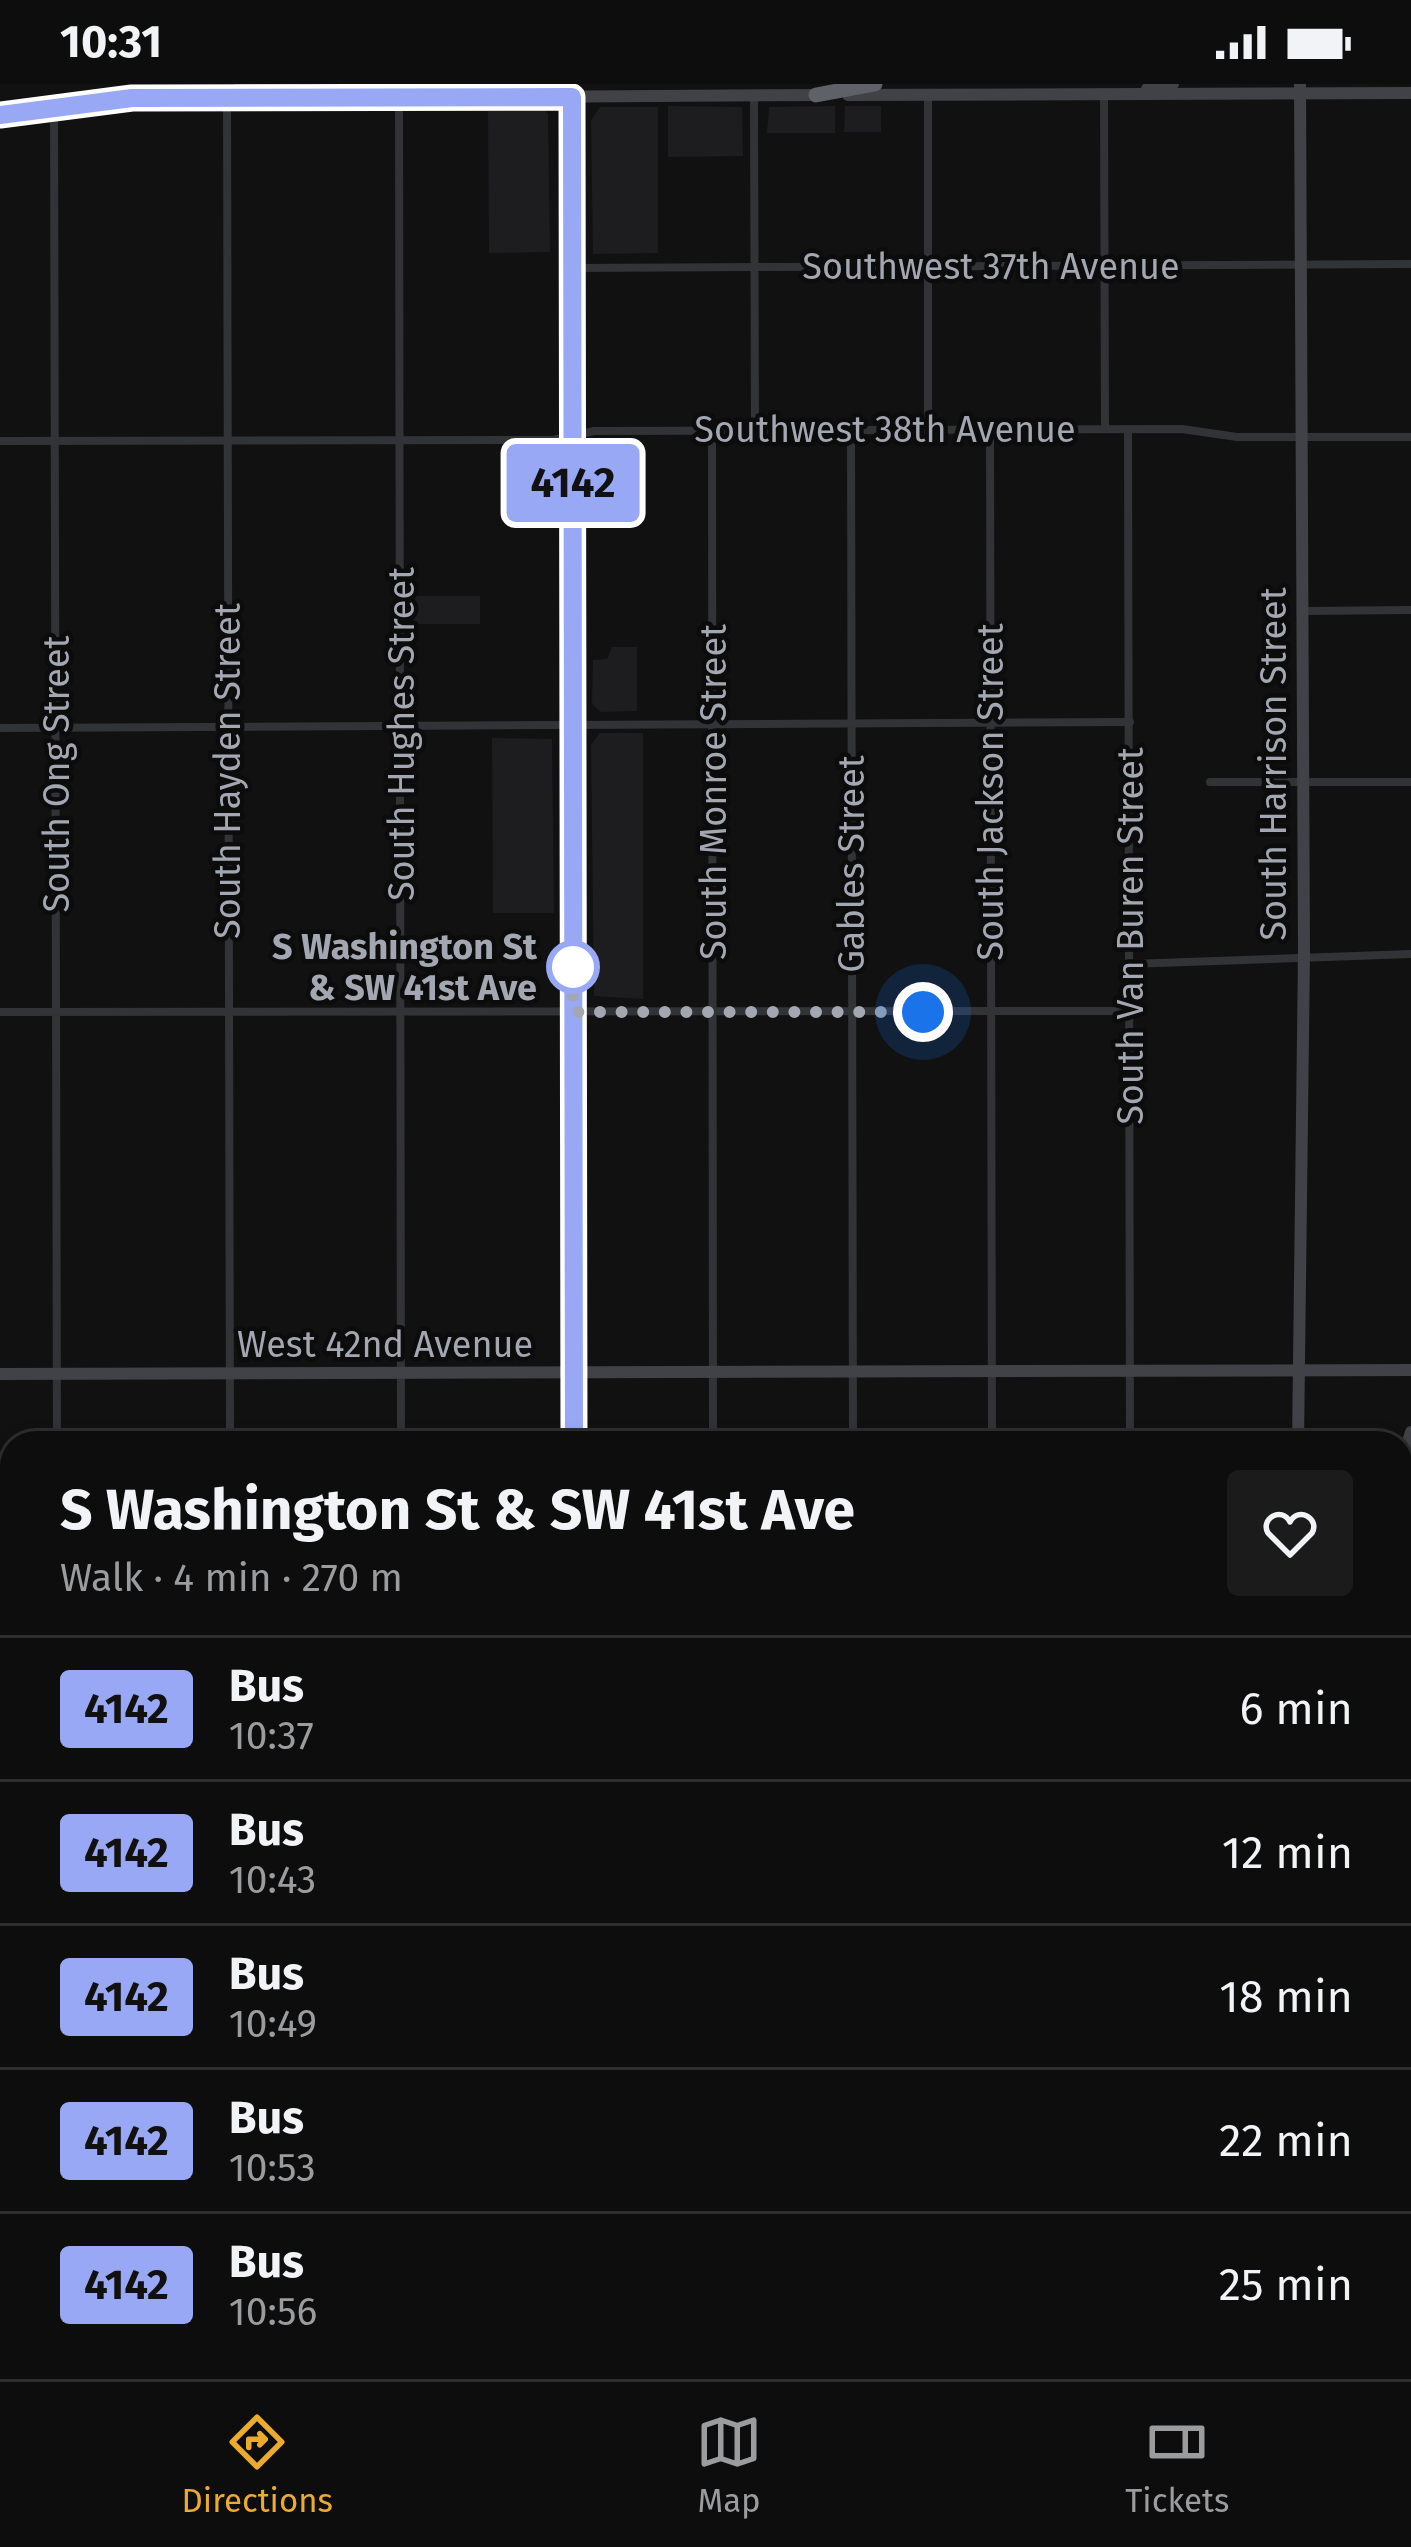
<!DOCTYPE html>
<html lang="en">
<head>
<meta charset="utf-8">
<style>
  :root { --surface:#0d0d0e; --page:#1b1b1c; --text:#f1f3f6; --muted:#9a9c9e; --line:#2d2d2e; --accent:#ebaa30 }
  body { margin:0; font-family:"Fira Sans",sans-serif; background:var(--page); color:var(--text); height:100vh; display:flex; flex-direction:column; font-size:45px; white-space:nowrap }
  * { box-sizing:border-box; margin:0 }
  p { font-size:39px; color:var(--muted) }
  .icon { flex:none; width:66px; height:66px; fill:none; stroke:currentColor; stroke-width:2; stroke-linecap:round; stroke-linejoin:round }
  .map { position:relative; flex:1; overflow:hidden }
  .panel { position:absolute; left:0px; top:1347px; width:1413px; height:948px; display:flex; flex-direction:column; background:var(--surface); border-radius:36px 36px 0 0; box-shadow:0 6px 18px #0003,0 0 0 3px var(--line) }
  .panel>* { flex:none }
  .badge { padding:0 24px; border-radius:9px; font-size:42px; line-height:78px }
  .you { position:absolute; width:60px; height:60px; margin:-30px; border:9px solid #fff; border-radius:50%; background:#1a73e8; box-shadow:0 0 0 18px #1a73e833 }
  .map>.badge { position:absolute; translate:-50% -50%; box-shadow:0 0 0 6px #fff }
  .round { display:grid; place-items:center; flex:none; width:126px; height:126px; border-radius:12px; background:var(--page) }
  .overview { display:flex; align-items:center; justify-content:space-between; height:204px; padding:0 60px }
  h1 { font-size:57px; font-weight:700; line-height:90px }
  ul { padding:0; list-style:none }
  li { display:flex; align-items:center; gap:36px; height:144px; padding:0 60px; border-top:3px solid var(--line) }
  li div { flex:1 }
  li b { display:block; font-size:45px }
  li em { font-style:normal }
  li .badge { min-width:132px; font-weight:700; text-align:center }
  .status { display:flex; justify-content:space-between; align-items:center; height:84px; padding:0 60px; background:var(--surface); direction:ltr }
  .status svg { height:33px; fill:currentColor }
  .tab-bar { display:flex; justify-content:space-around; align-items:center; height:168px; border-top:3px solid var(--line); background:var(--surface); font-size:33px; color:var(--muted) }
  .tab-bar a { display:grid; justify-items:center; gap:6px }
  .tab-bar .on { color:var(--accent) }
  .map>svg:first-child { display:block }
  .built { fill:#1d1d1f }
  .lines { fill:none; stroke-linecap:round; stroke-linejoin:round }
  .street { stroke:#323337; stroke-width:8 }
  .secondary { stroke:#404247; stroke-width:12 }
  .highway { stroke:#5e6168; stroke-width:15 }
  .rail-casing { stroke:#494b50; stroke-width:8 }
  .rail { stroke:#0c0c0d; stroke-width:3; stroke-dasharray:9; stroke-linecap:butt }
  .line-casing { stroke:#fff; stroke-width:27 }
  .line { stroke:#99a8f5; stroke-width:18 }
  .walk { stroke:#a2a7b2; stroke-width:12; stroke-dasharray:0 21.6 }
  .stop-dot { fill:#fff; stroke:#99a8f5; stroke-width:6 }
  .labels { text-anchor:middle; stroke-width:9; stroke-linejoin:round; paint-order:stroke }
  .street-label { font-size:36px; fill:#a2a7b2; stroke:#0c0c0d }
  .stop-label { font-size:36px; font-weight:bold; fill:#a2a7b2; stroke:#0c0c0d; text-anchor:end }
</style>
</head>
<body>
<div class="status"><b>10:31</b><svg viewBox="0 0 49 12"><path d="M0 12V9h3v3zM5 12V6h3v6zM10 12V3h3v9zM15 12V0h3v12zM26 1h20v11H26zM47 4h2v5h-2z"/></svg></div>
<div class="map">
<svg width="1411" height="2295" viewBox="0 0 1411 2295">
  <rect width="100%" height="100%" fill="#111112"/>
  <g class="built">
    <path d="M668 22 742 23 743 72 668 73Z"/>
    <path d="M835 22V49H767L769 23Z"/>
    <path d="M845 22H881V48H844Z"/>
    <path d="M600 23H658V169L593 170 591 36Z"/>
    <path d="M488 24H542L548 30 550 168 489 169Z"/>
    <rect x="414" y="512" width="66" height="28"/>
    <path d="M612 563H637V627L601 628 592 620 593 576 607 575Z"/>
    <path d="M600 649H643V915L594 912 591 661Z"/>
    <path d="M492 654 552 655 554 829H493Z"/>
    <path d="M595 2283H1331L1328 2295H595Z"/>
  </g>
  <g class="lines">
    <g class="street">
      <path d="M1104 10 1105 344"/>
      <path d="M754 13 755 345"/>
      <path d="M399 14 401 1359"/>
      <path d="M227 16 230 1359"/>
      <path d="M54 22 57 1359"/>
      <path d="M573 184 1411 180"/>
      <path d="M851 345 853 1359"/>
      <path d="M928 345V12"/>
      <path d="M990 345 992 1359"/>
      <path d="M1128 345 1130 1359"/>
      <path d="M712 346 713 1359"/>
      <path d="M0 357 553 356 594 347 1182 345 1237 353H1411"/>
      <path d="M1302 527 1411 526"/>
      <path d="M0 644 1130 638"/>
      <path d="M1210 698H1411"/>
      <path d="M1130 880 1411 870"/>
      <path d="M0 928 1129 927"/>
      <path d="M0 1563H12"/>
      <path d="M1401 1587 1411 1581"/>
      <path d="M1401 1877 1411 1844"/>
      <path d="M0 1893H12"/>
      <path d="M117 2283 124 2295"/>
      <path d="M284 2283 289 2295"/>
      <path d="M439 2283 443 2295"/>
    </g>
    <g class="secondary">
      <path d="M572 0 574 1359"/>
      <path d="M1147 5 1173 0"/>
      <path d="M848 11 1411 9"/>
      <path d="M332 14 822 11"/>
      <path d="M0 31 88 16 306 15"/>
      <path d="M0 1290 1411 1286"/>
      <path d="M1298 1359 1304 870 1300 0"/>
      <path d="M1401 1381 1411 1348"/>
      <path d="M1401 2203 1411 2202"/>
      <path d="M462 2295 576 2290"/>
    </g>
    <g class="highway">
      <path d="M242 0 341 14"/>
      <path d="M816 11 875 0"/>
    </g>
    <defs>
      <g id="rail">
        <path d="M1401 2240 1411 2207"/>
        <path d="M1400 2295 1411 2258"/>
      </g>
    </defs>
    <use href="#rail" class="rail-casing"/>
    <use href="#rail" class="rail"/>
  </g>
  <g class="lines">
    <defs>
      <path id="line" d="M0 31 132 14 572 13 574 1359"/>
    </defs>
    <use href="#line" class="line-casing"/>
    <use href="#line" class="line"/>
    <path class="walk" d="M573 883V865V928H923"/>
  </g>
  <circle class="stop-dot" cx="573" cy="883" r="24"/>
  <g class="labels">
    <g class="street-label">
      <text x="991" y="195">Southwest 37th Avenue</text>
      <text x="885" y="358">Southwest 38th Avenue</text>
      <text transform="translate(401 650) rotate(-90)" y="13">South Hughes Street</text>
      <text transform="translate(1273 680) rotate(-90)" y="13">South Harrison Street</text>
      <text transform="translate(227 687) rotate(-90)" y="13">South Hayden Street</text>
      <text transform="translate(56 690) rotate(-90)" y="13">South Ong Street</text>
      <text transform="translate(713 708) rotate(-90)" y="13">South Monroe Street</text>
      <text transform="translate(990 708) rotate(-90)" y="13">South Jackson Street</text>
      <text transform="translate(851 780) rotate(-90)" y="13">Gables Street</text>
      <text transform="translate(1130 852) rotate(-90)" y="13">South Van Buren Street</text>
      <text x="385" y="1273">West 42nd Avenue</text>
    </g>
    <g class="stop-label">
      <text x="537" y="875">S Washington St<tspan x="537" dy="41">&amp; SW 41st Ave</tspan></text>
    </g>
  </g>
</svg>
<div class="you" style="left:923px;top:928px"></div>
<b class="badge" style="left:573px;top:399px;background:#99a8f5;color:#111">4142</b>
<section class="panel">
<div class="overview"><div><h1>S Washington St &amp; SW 41st Ave</h1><p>Walk · 4 min · 270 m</p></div><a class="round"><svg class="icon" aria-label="heart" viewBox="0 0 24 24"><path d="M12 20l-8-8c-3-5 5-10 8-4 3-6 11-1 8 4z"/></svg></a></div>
<ul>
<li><span class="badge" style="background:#99a8f5;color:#111">4142</span><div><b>Bus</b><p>10:37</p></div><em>6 min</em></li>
<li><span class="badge" style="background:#99a8f5;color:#111">4142</span><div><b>Bus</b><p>10:43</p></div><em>12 min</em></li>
<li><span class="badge" style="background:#99a8f5;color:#111">4142</span><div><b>Bus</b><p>10:49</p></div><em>18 min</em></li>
<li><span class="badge" style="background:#99a8f5;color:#111">4142</span><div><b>Bus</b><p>10:53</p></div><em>22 min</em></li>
<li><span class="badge" style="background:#99a8f5;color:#111">4142</span><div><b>Bus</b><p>10:56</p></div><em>25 min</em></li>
</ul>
</section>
</div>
<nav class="tab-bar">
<a class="on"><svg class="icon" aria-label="directions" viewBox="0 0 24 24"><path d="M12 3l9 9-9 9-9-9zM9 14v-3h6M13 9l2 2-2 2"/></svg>Directions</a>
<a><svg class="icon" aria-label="map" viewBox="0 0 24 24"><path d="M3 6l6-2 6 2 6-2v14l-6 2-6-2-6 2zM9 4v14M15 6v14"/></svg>Map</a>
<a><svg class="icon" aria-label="tickets" viewBox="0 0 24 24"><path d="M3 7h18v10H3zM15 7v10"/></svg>Tickets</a>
</nav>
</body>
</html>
